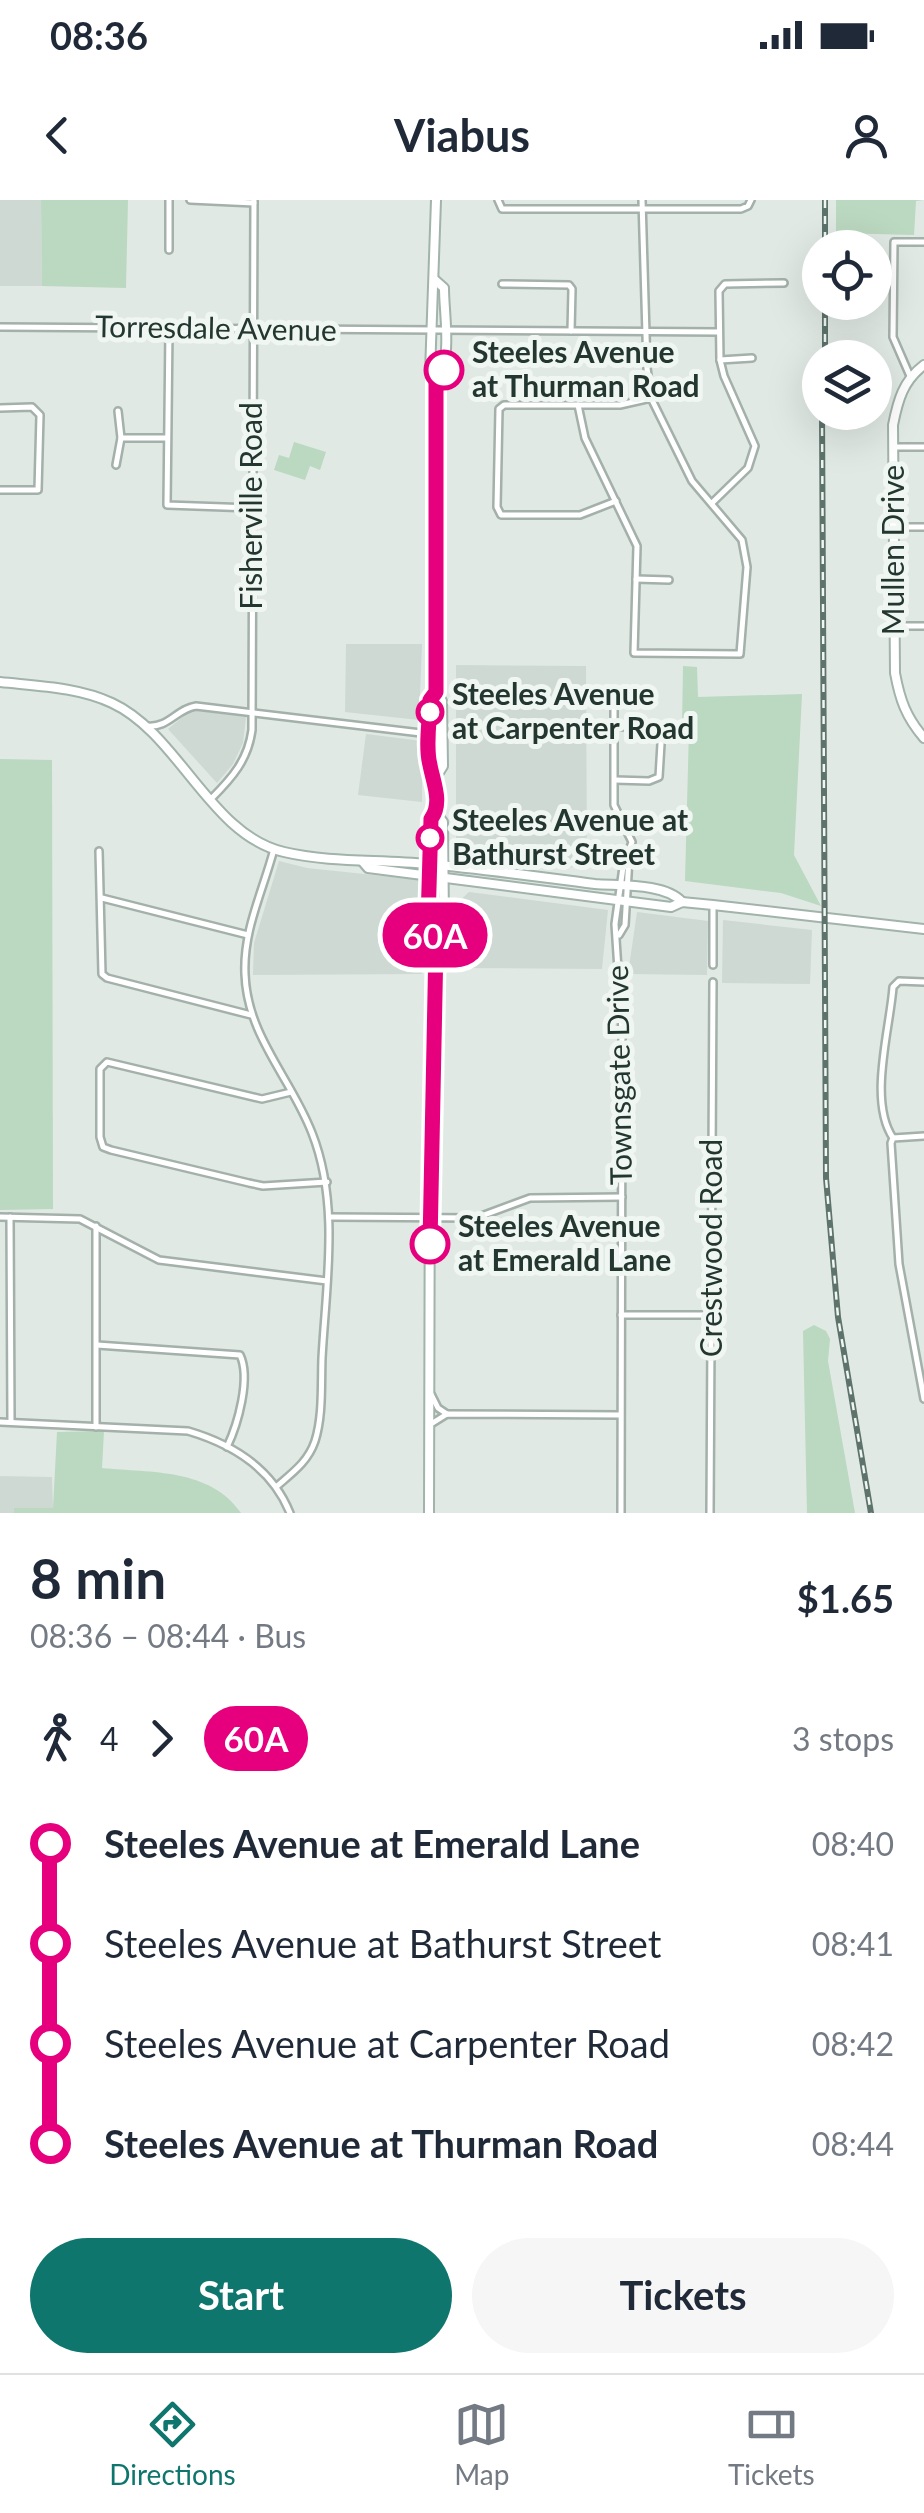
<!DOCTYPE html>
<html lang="en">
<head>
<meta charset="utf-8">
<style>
  :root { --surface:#fff; --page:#f6f6f7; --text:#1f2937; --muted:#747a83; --line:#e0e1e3; --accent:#0f766e }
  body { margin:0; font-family:Lato,sans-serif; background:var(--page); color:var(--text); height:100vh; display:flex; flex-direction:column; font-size:38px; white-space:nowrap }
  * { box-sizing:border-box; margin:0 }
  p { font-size:32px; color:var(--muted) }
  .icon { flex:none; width:55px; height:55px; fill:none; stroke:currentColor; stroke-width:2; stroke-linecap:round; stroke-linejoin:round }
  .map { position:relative; height:1313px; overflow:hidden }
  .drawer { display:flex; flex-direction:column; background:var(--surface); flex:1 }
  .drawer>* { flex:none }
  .badge { padding:0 20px; border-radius:32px; font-size:35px; line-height:65px }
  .tools { position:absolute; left:802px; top:30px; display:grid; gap:20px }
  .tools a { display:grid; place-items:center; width:90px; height:90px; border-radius:50%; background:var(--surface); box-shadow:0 10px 40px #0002; font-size:50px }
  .map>.badge { position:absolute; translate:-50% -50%; box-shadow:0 0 0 5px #fff }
  .legs { display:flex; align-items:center; gap:15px; height:110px; padding:0 30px; font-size:32px }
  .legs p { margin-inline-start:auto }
  .overview { display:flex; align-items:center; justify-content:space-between; height:170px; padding:0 30px }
  h1 { font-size:55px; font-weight:700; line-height:75px }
  .primary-button { display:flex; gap:20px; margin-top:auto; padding:20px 30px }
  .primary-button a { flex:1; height:115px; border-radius:60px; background:var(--accent); color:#fff; font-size:40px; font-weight:700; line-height:115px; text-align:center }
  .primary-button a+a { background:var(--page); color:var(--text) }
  ul { padding:0 30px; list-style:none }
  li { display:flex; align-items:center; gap:35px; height:100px; font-size:38px }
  li i { display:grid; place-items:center; width:15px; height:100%; margin:0 12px; background:currentColor }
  li i::after { content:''; width:25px; height:25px; margin:-12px; border:8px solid; border-radius:50%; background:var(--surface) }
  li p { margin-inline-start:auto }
  li:first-child i { background:linear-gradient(#0000 50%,currentColor 0) }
  li:last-child i { background:linear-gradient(currentColor 50%,#0000 0) }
  .status { display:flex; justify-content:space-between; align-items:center; height:70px; padding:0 50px; background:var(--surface); direction:ltr }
  .status svg { height:28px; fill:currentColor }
  header { display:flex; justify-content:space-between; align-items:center; height:130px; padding:0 30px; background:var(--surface); font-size:45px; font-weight:700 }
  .dock { display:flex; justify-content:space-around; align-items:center; height:140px; border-top:2px solid var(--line); background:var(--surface); font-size:28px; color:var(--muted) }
  .dock a { display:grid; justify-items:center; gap:5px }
  .dock .selected { color:var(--accent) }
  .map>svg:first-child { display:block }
  .built { fill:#ced9d3 }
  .green { fill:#bbd8c0 }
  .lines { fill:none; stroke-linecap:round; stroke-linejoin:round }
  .street-casing { stroke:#a4b0aa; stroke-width:10 }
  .secondary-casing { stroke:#a1b3aa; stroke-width:12 }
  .street { stroke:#fff; stroke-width:5 }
  .secondary { stroke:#fff; stroke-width:8 }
  .rail-casing { stroke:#5d736b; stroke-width:6 }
  .rail { stroke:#f0f6f2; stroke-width:2.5; stroke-dasharray:8; stroke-linecap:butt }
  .line-1-casing { stroke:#fff; stroke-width:22 }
  .line-1 { stroke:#e6007e; stroke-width:15 }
  .stop-1-dot { fill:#fff; stroke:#e6007e; stroke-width:5 }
  .labels { text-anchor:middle; stroke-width:10; stroke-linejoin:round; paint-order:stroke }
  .street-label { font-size:30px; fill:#233730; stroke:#f0f6f2 }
  .stop-label { font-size:30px; font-weight:bold; fill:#233730; stroke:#f0f6f2; text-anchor:start }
</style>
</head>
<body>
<div class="status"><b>08:36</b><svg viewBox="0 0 49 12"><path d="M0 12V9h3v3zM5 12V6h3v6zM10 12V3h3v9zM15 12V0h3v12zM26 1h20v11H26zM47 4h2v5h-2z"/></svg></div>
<header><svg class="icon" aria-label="back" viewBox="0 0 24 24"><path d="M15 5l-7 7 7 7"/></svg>Viabus<svg class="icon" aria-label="person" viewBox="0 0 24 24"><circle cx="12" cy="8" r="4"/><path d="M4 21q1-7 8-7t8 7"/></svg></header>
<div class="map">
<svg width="924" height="1313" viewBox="0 0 924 1313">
  <rect width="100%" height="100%" fill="#e0e9e4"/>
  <g class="built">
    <path d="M0 0H41L42 86H0Z"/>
    <path d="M346 444H422L419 520 345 512Z"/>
    <path d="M456 465 586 466 587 669 456 654Z"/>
    <path d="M191 510 246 517 243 543 233 564 217 583 168 529Z"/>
    <path d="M366 534 422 541V602L358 595Z"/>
    <path d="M279 661 307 668 421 680 422 774 253 775 254 743Z"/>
    <path d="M469 692 608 710 602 769 456 768V704Z"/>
    <path d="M637 712 708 721 707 775 628 774Z"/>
    <path d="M723 720 812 730 810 784 722 783Z"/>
    <path d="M0 1276 52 1277 53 1309 15 1308 14 1313H0Z"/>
  </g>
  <g class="green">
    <path d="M41 0H128L126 88 42 86Z"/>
    <path d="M836 0H924L916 1 914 35 836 33Z"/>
    <path d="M294 242 326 252 320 270 310 266 305 280 274 270 279 255 289 258Z"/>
    <path d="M683 466 697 467 698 497 802 494 794 655 821 706 781 693 685 681 689 529 682 528Z"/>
    <path d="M0 559 52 560 53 1009 0 1010Z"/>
    <path d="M814 1125 826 1131 830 1139 828 1161 855 1313H807L803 1131Z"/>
    <path d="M104 1231 102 1268C151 1273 210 1268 241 1313H14V1308H53L57 1232Z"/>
  </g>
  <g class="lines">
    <defs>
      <g id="street">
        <path d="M169 0V50"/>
        <path d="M190 0 254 3"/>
        <path d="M498 0 502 9H741L748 6 751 0"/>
        <path d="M502 84 569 85 572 89 571 131"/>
        <path d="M0 127 719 132"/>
        <path d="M169 129 167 305 252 308"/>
        <path d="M720 160 752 158"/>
        <path d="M910 176 893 137 894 42H924"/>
        <path d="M578 205 585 238 637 346 634 453 740 454 747 367 742 340 692 281 651 198 647 168 642 0"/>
        <path d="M0 208 32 207 40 215 38 290H0"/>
        <path d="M121 238H167"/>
        <path d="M894 247H924"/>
        <path d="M116 265 121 238 118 211"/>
        <path d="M616 301 580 315H501L497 307 499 209 504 205H620L651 198"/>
        <path d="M712 303 748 268 755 246 724 176 720 160 719 91 725 84 784 83"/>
        <path d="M895 327H924"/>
        <path d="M636 379 669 380"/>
        <path d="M895 426H924"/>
        <path d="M591 498 614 502V605L632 642 623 667 615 724 622 831 621 1313"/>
        <path d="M147 526C169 528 176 509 196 506L421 533H442"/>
        <path d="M615 527 677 526"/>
        <path d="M615 580 649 581 659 577 662 527"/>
        <path d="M211 599C232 578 248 560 252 530L254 0"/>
        <path d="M274 649C263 691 243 730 245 774 247 836 291 878 312 933 340 1004 326 1084 322 1158 321 1185 323 1216 315 1241 308 1262 292 1273 276 1287"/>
        <path d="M99 651 102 774 107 778 251 815"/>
        <path d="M102 698 248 735"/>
        <path d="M713 705V765"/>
        <path d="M619 735 625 725 629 658"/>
        <path d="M291 892 262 899 107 862 100 869V937L103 947 111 950 249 983 263 986 327 982"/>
        <path d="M924 936 893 938 891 943 899 1064 924 1199"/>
        <path d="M893 938C868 901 890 829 893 787L899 781 924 782"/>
        <path d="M0 1017 80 1019 159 1060 327 1081"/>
        <path d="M10 1017 11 1221"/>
        <path d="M329 1017 476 1018 530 998 622 997"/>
        <path d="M621 1115H711"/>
        <path d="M97 1145 240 1155C251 1178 238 1224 227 1247"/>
        <path d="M431 1194 438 1208 447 1214"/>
        <path d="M0 1222 188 1231C232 1244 272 1268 290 1313"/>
        <path d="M431 1224 447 1214 619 1215"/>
        <path d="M96 1227V1026"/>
        <path d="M710 1313 713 782"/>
      </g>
      <g id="secondary">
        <path d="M435 80 444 88C444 116 453 159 436 181"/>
        <path d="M924 165C903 181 898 200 893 225L895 473C900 500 906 517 924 538"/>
        <path d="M0 482C37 486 78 487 112 503 179 534 210 635 284 652 331 663 380 659 428 664 484 669 539 677 595 684 620 686 665 683 682 702"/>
        <path d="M436 577 443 566 442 501 436 492"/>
        <path d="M362 661 368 668 671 707 682 702 713 705 924 729"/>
        <path d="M435 730 444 720 443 622 436 613"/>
        <path d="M429 1313 430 919 435 744V730L428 722 431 619C443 603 433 582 429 565 425 546 430 520 430 500L436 492V181L430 173 436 0"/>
      </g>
    </defs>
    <use href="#street" class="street-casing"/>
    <use href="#secondary" class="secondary-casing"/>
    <use href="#street" class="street"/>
    <use href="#secondary" class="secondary"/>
    <defs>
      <g id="rail">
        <path d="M825 0V48"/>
        <path d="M825 102V158"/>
        <path d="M822 212 826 978 838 1117 871 1313"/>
      </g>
    </defs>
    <use href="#rail" class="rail-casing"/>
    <use href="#rail" class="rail"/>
  </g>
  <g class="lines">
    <defs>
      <path id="line-1" d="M430 1044 436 744 435 730 428 722 431 619C443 603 433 582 430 565 425 546 430 520 430 500L436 492V182L444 170"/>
    </defs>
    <use href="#line-1" class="line-1-casing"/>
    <use href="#line-1" class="line-1"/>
  </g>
  <g class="stop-1-dot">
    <circle cx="444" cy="170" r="18"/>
    <circle cx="430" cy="512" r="12"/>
    <circle cx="430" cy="638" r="12"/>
    <circle cx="430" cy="1044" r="18"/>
  </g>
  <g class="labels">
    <g class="street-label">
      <text transform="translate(216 129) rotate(1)" y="10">Torresdale Avenue</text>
      <text transform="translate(252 306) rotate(-90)" y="10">Fisherville Road</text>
      <text transform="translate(894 350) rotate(-90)" y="10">Mullen Drive</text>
      <text transform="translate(620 875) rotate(-91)" y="10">Townsgate Drive</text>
      <text transform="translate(712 1048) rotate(-90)" y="10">Crestwood Road</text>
    </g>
    <g class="stop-label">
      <text x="472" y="163">Steeles Avenue<tspan x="472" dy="34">at Thurman Road</tspan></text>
      <text x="452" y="505">Steeles Avenue<tspan x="452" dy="34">at Carpenter Road</tspan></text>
      <text x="452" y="631">Steeles Avenue at<tspan x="452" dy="34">Bathurst Street</tspan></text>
      <text x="458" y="1037">Steeles Avenue<tspan x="458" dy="34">at Emerald Lane</tspan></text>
    </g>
  </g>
</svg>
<div class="tools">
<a><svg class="icon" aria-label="locate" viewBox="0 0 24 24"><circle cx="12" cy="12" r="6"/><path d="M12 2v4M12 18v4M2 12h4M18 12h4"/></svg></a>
<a><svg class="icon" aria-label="layers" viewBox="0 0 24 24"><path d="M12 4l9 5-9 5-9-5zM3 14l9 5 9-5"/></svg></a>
</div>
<b class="badge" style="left:435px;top:735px;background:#e6007e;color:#fff">60A</b>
</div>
<section class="drawer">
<div class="overview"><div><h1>8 min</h1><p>08:36 – 08:44 · Bus</p></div><b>$1.65</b></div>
<div class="legs"><svg class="icon" aria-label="walk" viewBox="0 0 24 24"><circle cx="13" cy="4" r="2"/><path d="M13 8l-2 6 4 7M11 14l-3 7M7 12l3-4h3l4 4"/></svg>4<svg class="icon" aria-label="forward" viewBox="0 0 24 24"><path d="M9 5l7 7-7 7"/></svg><b class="badge" style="background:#e6007e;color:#fff">60A</b><p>3 stops</p></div>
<ul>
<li><i style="color:#e6007e"></i><b>Steeles Avenue at Emerald Lane</b><p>08:40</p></li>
<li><i style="color:#e6007e"></i><span>Steeles Avenue at Bathurst Street</span><p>08:41</p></li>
<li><i style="color:#e6007e"></i><span>Steeles Avenue at Carpenter Road</span><p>08:42</p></li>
<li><i style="color:#e6007e"></i><b>Steeles Avenue at Thurman Road</b><p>08:44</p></li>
</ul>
<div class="primary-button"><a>Start</a><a>Tickets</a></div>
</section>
<nav class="dock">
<a class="selected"><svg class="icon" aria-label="directions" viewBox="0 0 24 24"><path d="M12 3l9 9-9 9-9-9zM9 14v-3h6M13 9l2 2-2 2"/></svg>Directions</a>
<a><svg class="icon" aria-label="map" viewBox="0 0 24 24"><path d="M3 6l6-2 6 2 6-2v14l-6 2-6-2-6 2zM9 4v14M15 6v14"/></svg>Map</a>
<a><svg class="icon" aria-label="tickets" viewBox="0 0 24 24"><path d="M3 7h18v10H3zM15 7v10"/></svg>Tickets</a>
</nav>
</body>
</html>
